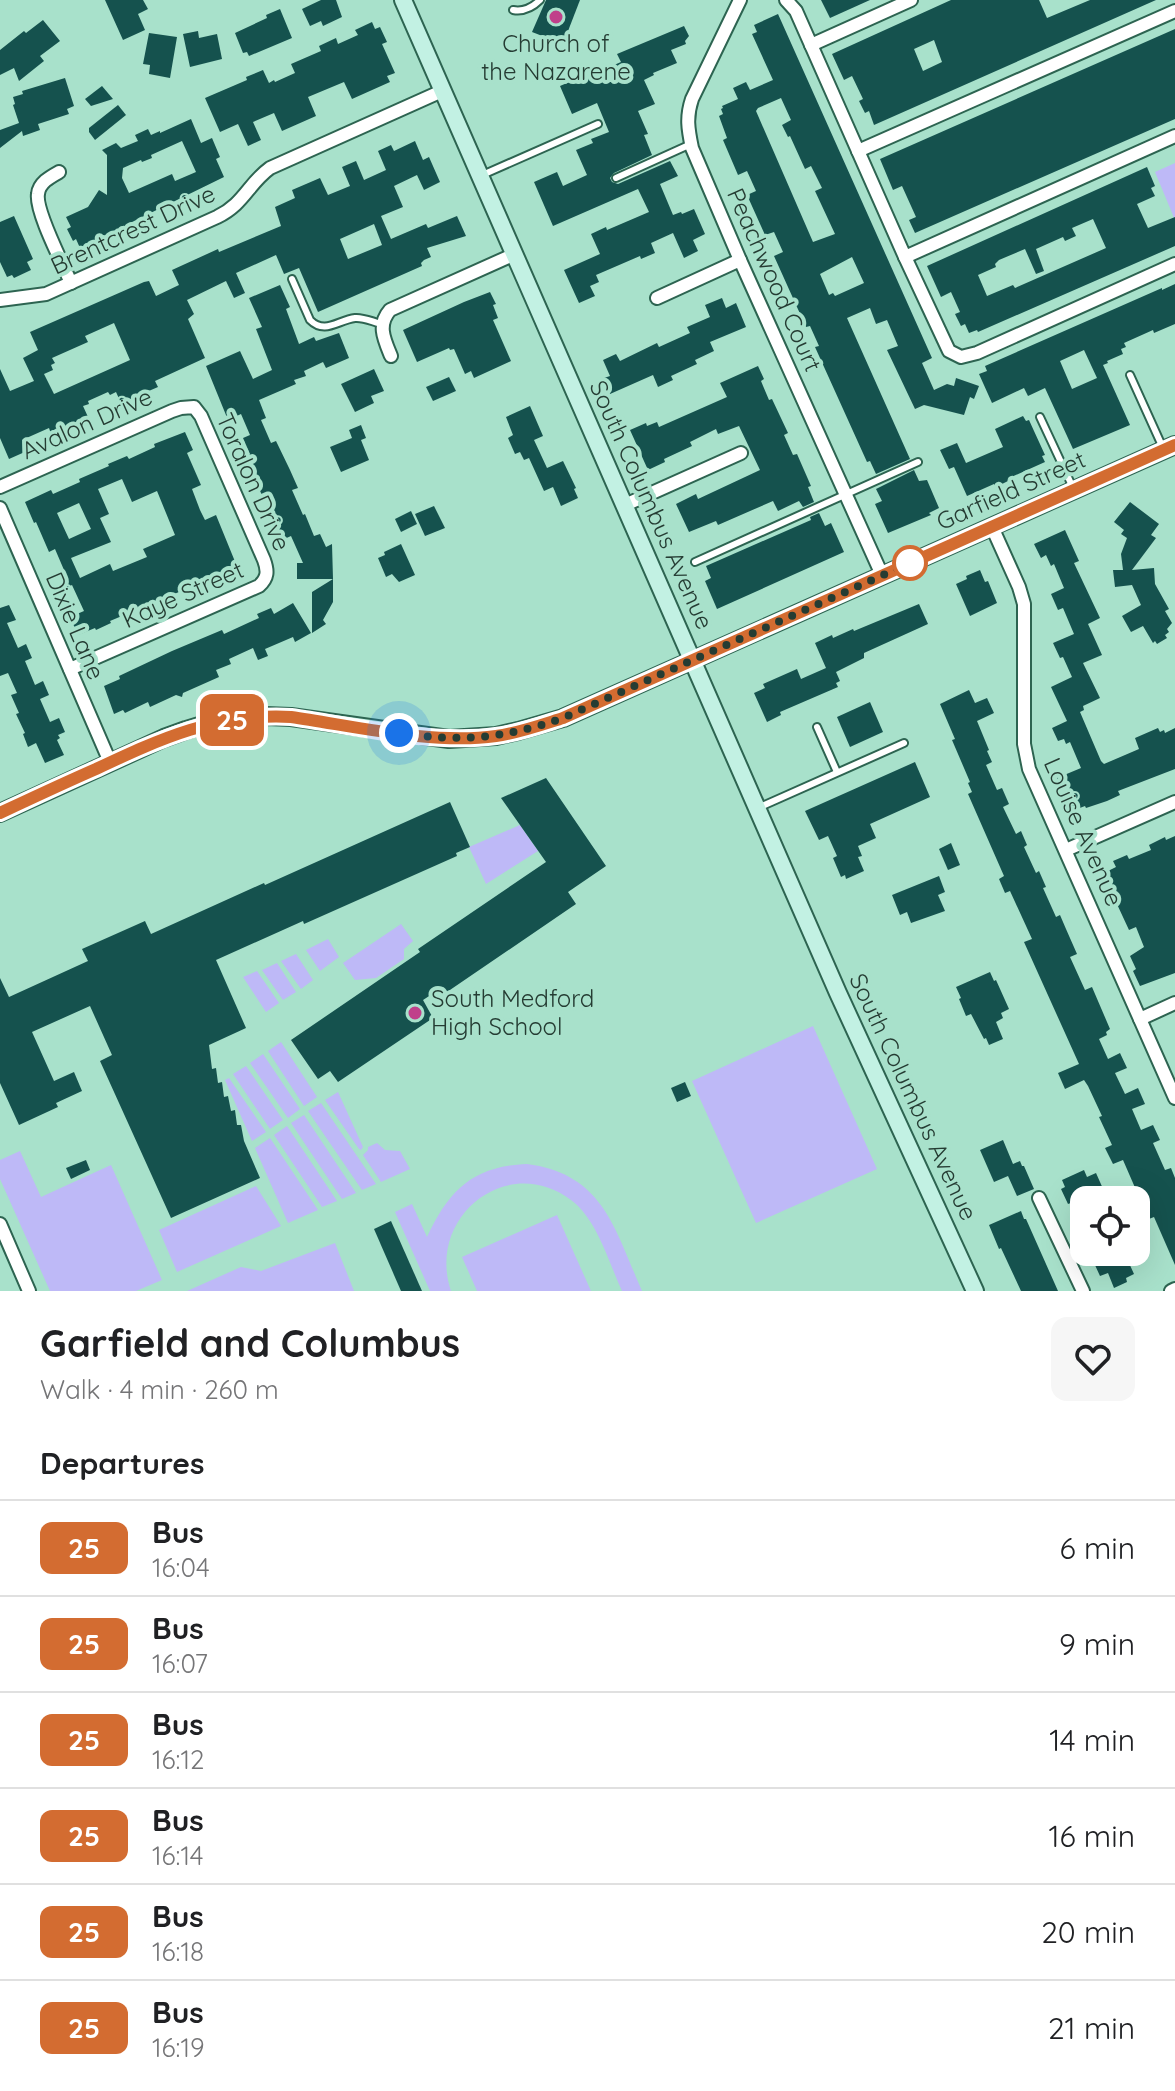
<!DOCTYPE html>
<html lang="en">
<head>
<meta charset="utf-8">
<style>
  :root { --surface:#fff; --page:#f6f6f6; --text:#202124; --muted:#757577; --line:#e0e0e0 }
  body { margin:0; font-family:Quicksand,sans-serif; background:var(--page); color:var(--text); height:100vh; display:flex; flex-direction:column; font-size:30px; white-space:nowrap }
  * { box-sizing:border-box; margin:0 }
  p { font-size:26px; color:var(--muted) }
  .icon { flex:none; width:44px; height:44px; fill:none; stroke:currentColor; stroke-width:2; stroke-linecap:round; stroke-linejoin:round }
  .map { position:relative; height:1291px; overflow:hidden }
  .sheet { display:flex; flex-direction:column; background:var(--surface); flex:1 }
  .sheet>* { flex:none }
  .badge { padding:0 16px; border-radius:12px; font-size:28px; line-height:52px }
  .controls { position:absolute; left:1070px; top:1186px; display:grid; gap:16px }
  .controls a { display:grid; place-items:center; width:80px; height:80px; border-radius:16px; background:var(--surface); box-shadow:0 8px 32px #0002; font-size:40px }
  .you { position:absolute; width:40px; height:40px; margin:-20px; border:6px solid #fff; border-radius:50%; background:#1a73e8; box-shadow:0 0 0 12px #1a73e833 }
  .map>.badge { position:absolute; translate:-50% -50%; box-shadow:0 0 0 4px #fff }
  h2 { padding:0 40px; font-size:30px; line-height:72px }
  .round { display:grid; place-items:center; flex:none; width:84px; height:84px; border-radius:16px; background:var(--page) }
  .overview { display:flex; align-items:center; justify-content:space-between; height:136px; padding:0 40px }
  h1 { font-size:38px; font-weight:700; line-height:60px }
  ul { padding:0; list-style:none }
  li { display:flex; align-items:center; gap:24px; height:96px; padding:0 40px; border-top:2px solid var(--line) }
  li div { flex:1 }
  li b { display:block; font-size:30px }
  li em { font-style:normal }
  li .badge { min-width:88px; font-weight:700; text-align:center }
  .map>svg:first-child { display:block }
  .green { fill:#beb9f7 }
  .building { fill:#15524e; fill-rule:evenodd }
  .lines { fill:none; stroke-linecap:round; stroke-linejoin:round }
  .service-casing { stroke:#2d6451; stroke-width:10 }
  .minor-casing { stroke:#2d6451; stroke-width:16 }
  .secondary-casing { stroke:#2d6451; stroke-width:20 }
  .service { stroke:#fff; stroke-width:6 }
  .minor { stroke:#fff; stroke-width:12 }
  .secondary { stroke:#c2f1e3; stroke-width:16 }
  .line-casing { stroke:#fff; stroke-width:18 }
  .line { stroke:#d36c31; stroke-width:12 }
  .walk { stroke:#253c33; stroke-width:8; stroke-dasharray:0 14.4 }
  .poi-dot { fill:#c0408a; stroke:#a8e1cb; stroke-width:3 }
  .stop-dot { fill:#fff; stroke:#d36c31; stroke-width:4 }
  .labels { text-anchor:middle; stroke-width:8; stroke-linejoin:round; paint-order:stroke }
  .poi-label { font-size:24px; fill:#253c33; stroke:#a8e1cb }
  .street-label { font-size:24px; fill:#253c33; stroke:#a8e1cb }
</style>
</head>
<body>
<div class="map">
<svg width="1175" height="1291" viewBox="0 0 1175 1291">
  <rect width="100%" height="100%" fill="#a8e1cb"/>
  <g class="green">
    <path d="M1175 163V220L1155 172Z"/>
    <path d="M520 825 538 851 486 884 469 847Z"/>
    <path d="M401 924 413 941 404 949V959L376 978 355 980 343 963Z"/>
    <path d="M328 939 339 957 320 971 306 950Z"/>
    <path d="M296 954 313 980 301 989 281 961Z"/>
    <path d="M277 963 296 992 283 1000 262 970Z"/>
    <path d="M257 971 279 1003 266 1012 243 977Z"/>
    <path d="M813 1026 877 1169 756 1223 692 1081Z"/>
    <path d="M281 1042 317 1097 304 1106 268 1051Z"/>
    <path d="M263 1054 300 1109 288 1118 250 1063Z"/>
    <path d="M246 1066 283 1120 270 1129 233 1074Z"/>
    <path d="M229 1078 266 1132 252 1141 225 1080Z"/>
    <path d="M338 1092 363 1147 361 1150 359 1149 325 1100Z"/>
    <path d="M321 1103 376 1184 362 1190 308 1111Z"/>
    <path d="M304 1115 356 1193 342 1199 291 1123Z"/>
    <path d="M287 1126 337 1201 322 1207 274 1135Z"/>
    <path d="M270 1138 318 1210 288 1223 255 1148Z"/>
    <path d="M377 1143 385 1150 400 1151 410 1169 381 1182 363 1155 368 1150V1147Z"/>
    <path d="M20 1151 41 1197 111 1165 162 1280 136 1291H50L0 1179V1160Z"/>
    <path d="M527 1164C604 1174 615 1230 642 1291H622C609 1263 597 1219 571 1200 507 1152 426 1217 451 1291H430L395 1212 412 1204 427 1237C449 1190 473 1166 527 1164Z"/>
    <path d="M256 1186 281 1226 177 1272 159 1230Z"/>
    <path d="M557 1215 591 1291H477L462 1257Z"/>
    <path d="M335 1243 354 1291H187L241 1267 261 1271Z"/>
  </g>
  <g class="building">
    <path d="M105 0H143L148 9 138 14 145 30 123 40Z"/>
    <path d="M321 0H336L342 17 323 26 321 21 310 26 302 9Z"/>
    <path d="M546 0H580L563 44 532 32Z"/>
    <path d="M821 0H870L830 18Z"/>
    <path d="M951 0H1039L1047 18 1090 0H1156L874 125 869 111 865 113 859 101 863 99 852 76 844 80 832 54ZM934 40 942 62 923 71 914 49Z"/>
    <path d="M280 9 292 38 249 56 247 52 243 53 235 33 267 18 266 15Z"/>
    <path d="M778 14 932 358 922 363 934 390 947 384 954 386 956 378 979 386 974 399 970 397 964 415 924 405 915 409 887 350 898 346 887 320 876 324 870 308 847 318 910 459 876 474 870 461 867 462 815 347 819 346 810 326 806 327 774 256 783 252 774 232 765 235 747 195 756 191 747 171 738 175 723 140 727 138 719 116 723 114 721 109 723 108 722 106 738 99 733 88 746 82 750 90 773 80 752 34 757 32 754 25ZM781 98 791 120 782 125 788 137 790 136 805 169 811 166 822 188 815 191 835 234 813 242 756 111 758 108ZM852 257 864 283 835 296 833 293 829 295 820 274Z"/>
    <path d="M43 20 60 41 40 56 44 61 19 81 14 68 0 75V50L24 31 26 33Z"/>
    <path d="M372 22 375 29 380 27 387 42 382 44 395 73 387 76 390 82 352 99 344 82 308 97 316 116 282 131 274 113 253 122 261 140 248 146 238 124 220 132 205 98 247 80 246 77 263 70 269 83 274 80 275 82 295 73 291 64 321 51 319 46 336 38 338 44 358 35 355 30Z"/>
    <path d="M684 26 689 36 685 41 686 44 671 50 677 63 653 73 654 75 644 80 655 104 638 111 648 134 644 135 652 155 614 173 610 178 612 182 618 184 670 161 678 176 660 184 673 215 681 212 682 214 694 209 705 234 693 240 698 251 684 258 673 233 651 243 655 253 641 259 640 256 596 275 599 282 590 286 595 296 579 303 564 270 600 254 591 234 606 227 607 230 649 212 638 189 553 226 534 182 557 172 563 186 587 175 576 150 593 143 591 139 609 132 597 103 572 114 560 86 574 80 575 82 621 62 617 54Z"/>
    <path d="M1175 29V119L915 233 909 220 916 217 902 186 893 190 880 159Z"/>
    <path d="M198 31 199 38 217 34 222 59 190 67 183 34Z"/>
    <path d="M149 33 177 37 170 78 149 74 150 65 143 64Z"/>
    <path d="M65 78 74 106 67 109 69 114 38 124 40 130 23 136 22 131 0 148V130L19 123 13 105 15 104 13 97 23 94 22 91Z"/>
    <path d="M102 86 113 99 91 106 85 99Z"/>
    <path d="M118 105 126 115 95 140 89 132V128Z"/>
    <path d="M191 119 201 143 212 138 220 157 216 159 224 177 128 224 130 229 80 248 76 239 73 241 67 229 71 227 66 217 88 207 99 190 107 195V155L102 150 116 143 121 148 138 141 135 135 148 129 151 135 160 131V133ZM182 141 196 172 175 181 172 174 129 193 122 178 123 168 141 160 142 162 152 158 151 155Z"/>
    <path d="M415 141 423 160 429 157 440 182 424 190 417 175 394 186 403 207 381 216 391 239 426 224 428 228 457 216 466 236 427 248 431 257 424 260 421 263 422 266 318 312 299 268 284 274 276 255 236 273 245 293 234 298 226 281 187 300 194 314 188 319 205 358 155 381 158 387 121 403 116 392 110 395 108 392 88 401 89 404 83 406 88 417 51 434 49 428 22 440 27 451 9 459 0 438V369L10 391 34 381 23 358 38 350 30 332 144 282 149 281 156 296 179 285 172 270 218 249 219 252 281 226 275 207 295 198 292 190 320 178 328 195 350 186 342 167 356 161 364 180 386 170 378 151 391 145 394 151ZM374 224 382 245 348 259 340 239ZM114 323 130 360 54 394 44 374 53 370 51 365 55 363 52 358 88 342 85 336Z"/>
    <path d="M1147 167 1155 186 1151 188 1155 196 1137 204 1148 228 1175 217V246L978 332 977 330 969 333 965 324 961 326 955 314 960 312 951 292 941 297 927 266ZM1093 219 1106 248 1015 288 1013 285 987 296 978 275 996 267 995 264 999 260 1025 249 1036 274 1044 271 1036 249 1063 237 1065 241 1076 236 1072 228Z"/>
    <path d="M14 216 33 259 27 262 31 270 14 278 12 275 7 277 0 262V222Z"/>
    <path d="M1175 284V324L1154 333 1153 330 1124 343 1126 347 1121 349 1123 354 1107 361 1108 363 1103 365 1130 425 1073 449 1045 388 1028 396 1024 388 992 403 979 374 987 371 985 366 1162 288V290ZM1084 350 1097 378 1072 389 1060 361Z"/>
    <path d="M280 285 290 307 286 309 299 344 314 337 316 341 339 333 349 358 326 368 323 362 304 371 306 376 294 380 296 384 259 400 266 418 261 420 271 443 276 441 290 470 298 488 292 490 303 515 305 514 314 536 320 534 326 547 332 544 333 579H297V563H303L291 536 282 540 276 526 278 525 266 499 264 500 245 456 250 454 243 438 250 435 241 414 228 420 206 366 240 351 253 379 272 370 256 329 262 327 249 298Z"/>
    <path d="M490 292 496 304 493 305 498 318 493 320 511 361 474 378 471 371 465 374 454 349 450 350 449 348 417 362 403 330 464 302Z"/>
    <path d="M722 298 726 308 736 303 746 327 710 342 714 351 695 360 697 364 671 376 673 380 658 387 653 375 610 394 604 378 610 376 603 360 616 354 620 361 657 343 659 347 690 333 687 327 710 317 705 305Z"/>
    <path d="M758 366 764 379 761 381 769 400 772 399 788 433 784 435 793 455 797 454 811 486 808 487 814 502 803 507 799 501 778 511 773 501 718 525 716 521 689 532 676 504 696 494 698 499 760 470 739 426 718 434 716 429 690 442 692 446 664 459 665 462 648 470 630 430 646 423 647 426 657 422 659 427 727 397 720 383Z"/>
    <path d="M374 369 384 391 371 396 374 403 355 412 341 384Z"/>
    <path d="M449 377 456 391 433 401 426 387Z"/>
    <path d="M530 406 543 436 534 440 547 468 563 461 576 488 574 489 578 498 561 506 553 487 544 491 529 458 524 460 520 452 515 454 508 438 513 435 506 417Z"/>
    <path d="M1023 416 1026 421 1029 420 1034 431 1045 455 1042 456 1045 462 1009 478 1010 480 996 487 994 484 967 496 954 467 949 469 940 450 957 443 966 463 1003 447 995 429Z"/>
    <path d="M361 425 366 438 361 440 369 460 341 472 330 447 352 438 349 430Z"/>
    <path d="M185 432 193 450 187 453 201 485 192 489 200 510 205 520 216 515 236 564 224 570 227 576 199 588 198 584 110 621 111 623 96 630 95 628 78 635 70 617 84 611 72 585 66 588 59 573 64 570 55 549 49 552 36 522 34 523 25 502 51 490 53 494 80 482 79 479 109 466 108 464 127 456 129 459 155 447 154 444ZM122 479 132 502 157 491 175 535 143 549 147 557 113 571 110 564 80 578 71 558 111 542 100 518 109 514 98 489ZM79 503 91 529 69 539 57 513Z"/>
    <path d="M914 470 919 481 927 480 939 508 929 513 931 515 888 533 875 504 882 501 876 489Z"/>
    <path d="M1130 502 1159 524 1151 535 1156 538 1132 570 1154 568 1155 584 1169 609 1165 611 1172 623 1167 629 1169 632 1165 635 1167 638 1157 644 1155 641 1153 643 1143 626 1131 632 1122 616 1141 605 1132 585 1115 587 1113 570H1123L1121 554 1127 538 1121 534 1124 530 1114 522Z"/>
    <path d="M434 506 445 528 425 536 415 514Z"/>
    <path d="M411 511 417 524 401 532 395 519Z"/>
    <path d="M819 513 825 526 831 523 844 552 717 609 705 581 711 578 706 566 811 520 810 517Z"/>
    <path d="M1065 530 1079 561 1074 563 1100 618 1088 624 1102 655 1083 663 1100 698 1083 706 1084 710 1080 712 1101 761 1104 764 1139 749 1135 738 1158 728 1160 732 1164 730 1165 733 1175 728V769L1118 791 1120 795 1107 801 1086 808 1085 806 1072 811 1057 778 1081 768 1070 742 1066 744 1064 739 1058 741 1052 728 1067 721 1051 687 1072 677 1063 657 1060 658 1053 643 1074 634 1063 608 1058 610 1051 594 1064 588 1054 564 1051 566 1046 555 1041 558 1034 544Z"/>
    <path d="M401 544 415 575 399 582 392 574 386 577 378 558 385 555 384 552Z"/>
    <path d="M980 570 985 582 988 581 997 603 970 616 956 584 967 579 966 576Z"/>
    <path d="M333 579V602L323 620 326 624 312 633V592Z"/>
    <path d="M293 603 311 633 295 642 293 637 265 649 268 656 258 660 253 648 229 659 231 664 216 670 219 677 183 693 182 697 176 695 150 707 148 702 125 713 123 710 114 714 104 686 120 679 119 676 172 651 222 630 224 634 259 618 257 614 271 608 274 614Z"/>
    <path d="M919 604 928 624 864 653V658L836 672 840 681 836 683 838 687 780 712 781 715 767 722 754 693 765 688 763 684 797 669 801 679 826 668 815 643 832 635 833 638 853 629 854 631Z"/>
    <path d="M9 605 16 620 7 623 18 648 26 644 32 658 25 661 35 685 43 681 49 695 40 699 50 722 59 718 65 732 58 735 60 738 57 740 64 755 45 763 36 743 28 747 23 734 25 733 16 714 19 713 11 695 17 693 8 673 0 676V608Z"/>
    <path d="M969 690 975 703 987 698 994 713 977 721 989 750 987 751 992 762 986 765 997 790 1002 788 1009 804 1003 807 1016 834 1021 831 1027 845 1024 847 1036 873 1039 871 1046 887 1043 888 1056 917 1060 915 1066 929 1077 954 1070 957 1085 990 1092 987 1110 1029 1106 1032 1107 1035 1099 1039 1108 1059 1120 1053 1127 1068 1115 1073 1125 1094 1138 1088 1145 1104 1132 1109 1141 1130 1153 1125 1160 1140 1153 1143 1165 1170 1171 1168 1175 1178V1265L1154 1217 1136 1224V1209L1143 1206 1123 1160 1113 1164 1105 1148 1112 1145 1099 1117 1102 1116 1088 1086 1084 1080 1065 1089 1058 1073 1079 1064 1024 942 1032 939 1010 891 1005 893 999 879 1004 876 968 794 972 792 968 783 970 782 952 740 955 739 940 704Z"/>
    <path d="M870 702 883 732 850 747 837 717Z"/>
    <path d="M915 762 930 797 870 824 876 838 858 846 862 856 858 857 864 871 846 879 845 875 841 877 833 858 837 856 828 836 819 840 805 811Z"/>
    <path d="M546 778 606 866 568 892 576 904 447 992 443 987 423 1000 433 1018 338 1082 330 1071 318 1079 291 1040 420 952 418 949 546 862 501 798Z"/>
    <path d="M450 802 470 847 456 853 457 856 304 924 303 921 216 960 246 1028 209 1045 212 1069 216 1068 218 1083 222 1082 224 1097 228 1096 231 1111 235 1110 237 1125H241L244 1141 260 1178 171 1218 100 1061 112 1055 90 1006 32 1032 54 1081 74 1072 82 1091 56 1103 58 1107 19 1125 0 1083V978L9 997 88 961 82 949 145 921 151 934 264 883 265 885Z"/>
    <path d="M1175 836V973L1140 986 1133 971 1136 969 1130 956 1144 947 1136 927 1129 930 1116 902 1112 904 1102 882 1109 879 1106 872 1116 867 1113 861 1127 855 1129 859 1151 850 1149 845 1165 837 1166 840Z"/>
    <path d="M951 843 960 865 948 870 939 849Z"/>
    <path d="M939 876 945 892 938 895 945 911 911 923 907 912 900 915 892 895Z"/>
    <path d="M990 972 994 981 996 980 1009 1009 1001 1013 1003 1018 996 1022 1003 1039 989 1045 986 1038 984 1039 971 1014 966 1016 959 999 961 998 956 987Z"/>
    <path d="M685 1082 691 1096 677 1102 671 1088Z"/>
    <path d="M1003 1140 1013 1164 1020 1161 1022 1166H1024L1034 1189 1017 1196 1008 1176 994 1182 980 1150Z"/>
    <path d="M86 1160 90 1170 71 1179 66 1168Z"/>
    <path d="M1084 1170 1087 1177 1096 1173 1108 1200H1079L1068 1204 1061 1189 1065 1187 1062 1180Z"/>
    <path d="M1021 1211 1024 1219H1026L1058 1291H1021L1001 1248 999 1249 989 1225Z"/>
    <path d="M391 1221 422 1291H401L374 1229Z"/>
    <path d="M1089 1252H1124L1134 1274 1126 1278 1127 1282 1114 1288 1108 1273 1100 1276Z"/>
  </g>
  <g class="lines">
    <defs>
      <g id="service">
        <path d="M513 10C524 12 532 8 540 0"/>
        <path d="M480 176 598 124"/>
        <path d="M616 178 691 144"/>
        <path d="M292 279 310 320C325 335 338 320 355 318 363 317 373 322 382 324"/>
        <path d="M1130 375 1163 448"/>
        <path d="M1040 417 1074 490"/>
        <path d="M695 562 918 462"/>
        <path d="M817 727 837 772"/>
        <path d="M760 807 904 743"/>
      </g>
      <g id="minor">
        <path d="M740 0 692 99C686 117 688 129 692 148L740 260 882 575"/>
        <path d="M786 0 796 11 905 257 949 351 961 357 977 353 1175 264"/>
        <path d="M811 45 911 0"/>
        <path d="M858 151 1175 11"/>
        <path d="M59 172C50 177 39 183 38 194 35 211 63 264 71 283"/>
        <path d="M905 257 1175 136"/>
        <path d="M657 298 740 260"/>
        <path d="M0 300 46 294 217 217C244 204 248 184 270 168L442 91"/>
        <path d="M391 356C384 339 377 325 390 310L515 254"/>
        <path d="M0 487 172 411 181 408 194 407 201 416 264 560C268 571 268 578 259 586L70 669"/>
        <path d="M625 505 741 453"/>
        <path d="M0 508 110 762"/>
        <path d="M992 527 1019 587 1024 604V744L1029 769 1175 1098"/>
        <path d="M1066 850 1175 802"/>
        <path d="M1140 1019 1175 1003"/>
        <path d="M1039 1198 1083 1291"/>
        <path d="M0 1224 29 1291"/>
        <path d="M1171 1291 1175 1289"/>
      </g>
      <g id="secondary">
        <path d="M403 0 838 993 975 1291"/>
        <path d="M0 813 164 738 186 730 212 722 238 719 266 716 291 717 449 739 496 736 518 731 563 718 1175 445"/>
      </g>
    </defs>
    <use href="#service" class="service-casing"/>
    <use href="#minor" class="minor-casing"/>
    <use href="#secondary" class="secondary-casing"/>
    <use href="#service" class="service"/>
    <use href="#minor" class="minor"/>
    <use href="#secondary" class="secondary"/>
  </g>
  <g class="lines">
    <defs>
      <path id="line" d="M0 813C32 798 64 783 96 769 162 738 216 713 291 717 354 726 433 745 496 736 519 733 541 725 563 718L1175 445"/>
    </defs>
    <use href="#line" class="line-casing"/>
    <use href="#line" class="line"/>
    <path class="walk" d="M399 733C460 742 503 739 563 718L910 563"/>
  </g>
  <g class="poi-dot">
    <circle cx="556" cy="17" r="8"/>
    <circle cx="415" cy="1013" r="8"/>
  </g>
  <circle class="stop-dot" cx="910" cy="563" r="16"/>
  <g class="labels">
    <g class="poi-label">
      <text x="556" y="52">Church of<tspan x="556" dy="28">the Nazarene</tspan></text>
      <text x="431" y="1007" text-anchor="start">South Medford<tspan x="431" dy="28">High School</tspan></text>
    </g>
    <g class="street-label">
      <text transform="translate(133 230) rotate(-25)" y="8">Brentcrest Drive</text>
      <text transform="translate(774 280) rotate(66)" y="8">Peachwood Court</text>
      <text transform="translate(87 424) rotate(-24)" y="8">Avalon Drive</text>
      <text transform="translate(253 482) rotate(66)" y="8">Toralon Drive</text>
      <text transform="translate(1011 491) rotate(-24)" y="8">Garfield Street</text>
      <text transform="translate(651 505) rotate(66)" y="8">South Columbus Avenue</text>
      <text transform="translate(183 595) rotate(-24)" y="8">Kaye Street</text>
      <text transform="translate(75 626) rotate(67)" y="8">Dixie Lane</text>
      <text transform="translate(1083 832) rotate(66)" y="8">Louise Avenue</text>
      <text transform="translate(913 1097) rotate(65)" y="8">South Columbus Avenue</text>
    </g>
  </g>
</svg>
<div class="controls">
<a><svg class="icon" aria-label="locate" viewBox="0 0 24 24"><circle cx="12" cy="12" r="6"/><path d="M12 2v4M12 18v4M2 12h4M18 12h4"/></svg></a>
</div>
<div class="you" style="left:399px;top:733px"></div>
<b class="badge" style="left:232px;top:720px;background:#d36c31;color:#fff">25</b>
</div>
<section class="sheet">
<div class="overview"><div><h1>Garfield and Columbus</h1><p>Walk · 4 min · 260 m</p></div><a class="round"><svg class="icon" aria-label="heart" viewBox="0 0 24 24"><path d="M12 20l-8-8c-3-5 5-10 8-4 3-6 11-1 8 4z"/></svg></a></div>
<h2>Departures</h2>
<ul>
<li><span class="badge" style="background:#d36c31;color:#fff">25</span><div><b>Bus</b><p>16:04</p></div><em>6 min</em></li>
<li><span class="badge" style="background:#d36c31;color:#fff">25</span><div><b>Bus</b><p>16:07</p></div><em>9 min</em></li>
<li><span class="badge" style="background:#d36c31;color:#fff">25</span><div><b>Bus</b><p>16:12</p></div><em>14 min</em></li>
<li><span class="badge" style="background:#d36c31;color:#fff">25</span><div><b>Bus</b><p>16:14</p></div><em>16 min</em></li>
<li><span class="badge" style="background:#d36c31;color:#fff">25</span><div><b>Bus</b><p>16:18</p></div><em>20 min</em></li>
<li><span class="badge" style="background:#d36c31;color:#fff">25</span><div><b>Bus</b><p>16:19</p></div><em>21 min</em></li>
</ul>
</section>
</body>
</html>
